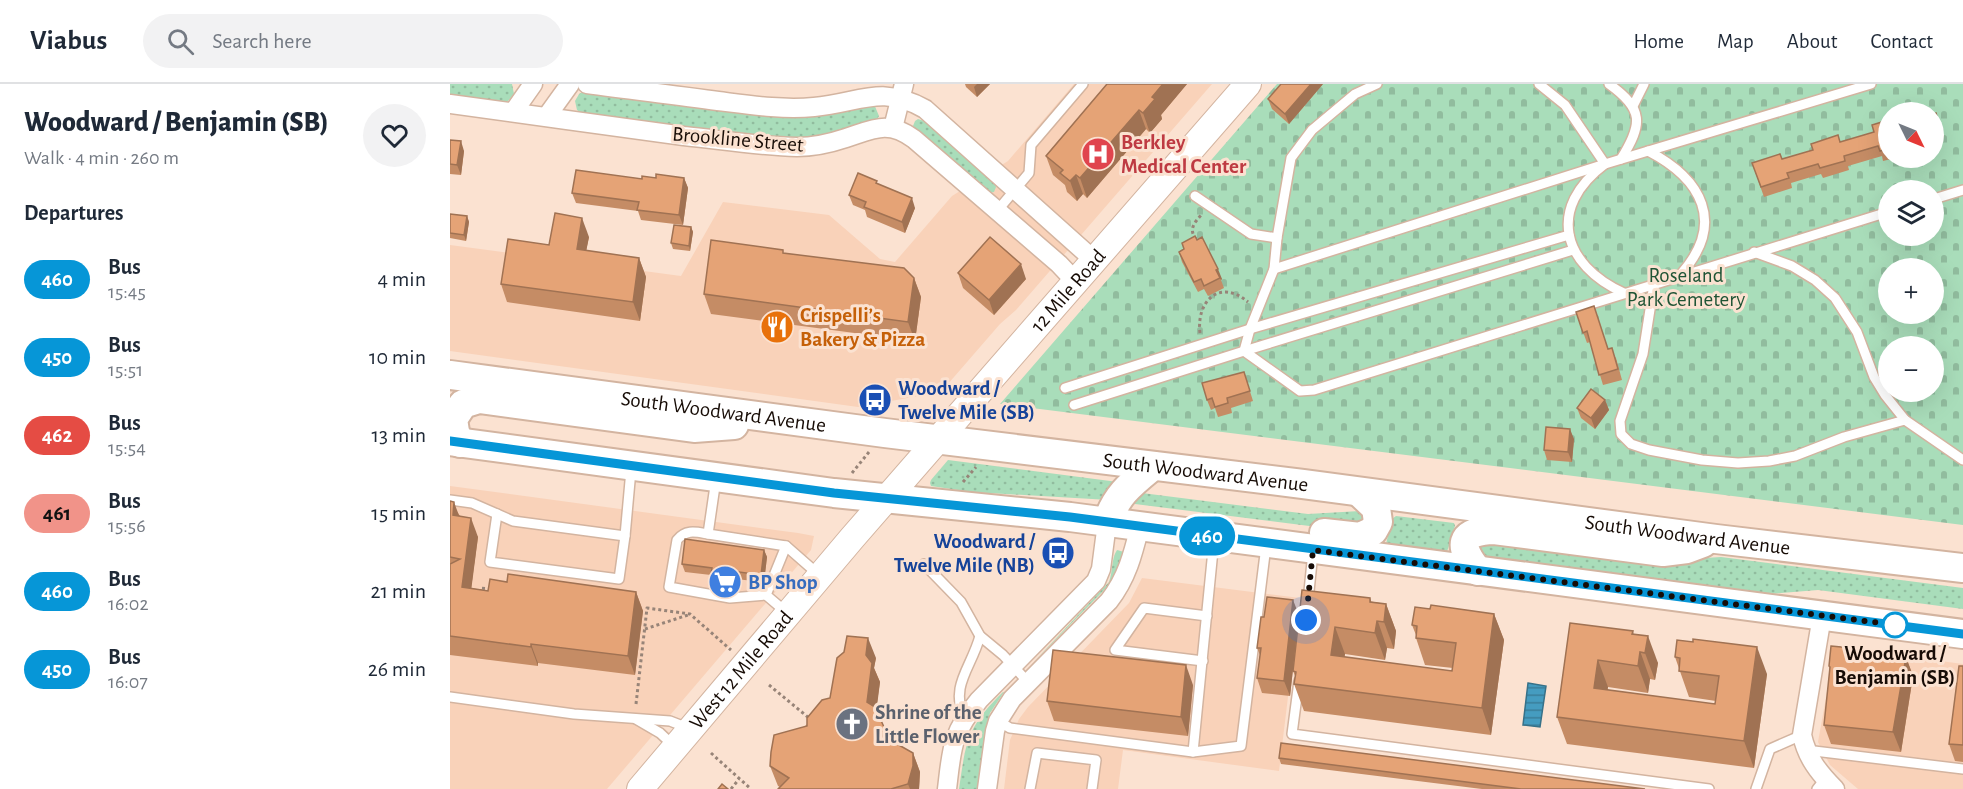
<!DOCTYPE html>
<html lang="en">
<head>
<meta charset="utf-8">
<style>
  :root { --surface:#fff; --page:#f2f2f3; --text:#1f2937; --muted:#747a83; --line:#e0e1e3 }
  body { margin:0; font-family:"Alegreya Sans",sans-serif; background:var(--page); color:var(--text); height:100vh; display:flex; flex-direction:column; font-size:22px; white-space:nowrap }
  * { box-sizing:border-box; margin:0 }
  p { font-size:20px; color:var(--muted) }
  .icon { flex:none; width:33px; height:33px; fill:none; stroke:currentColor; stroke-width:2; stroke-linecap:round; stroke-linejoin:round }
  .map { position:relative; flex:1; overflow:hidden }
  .panel { display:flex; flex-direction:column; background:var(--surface); width:450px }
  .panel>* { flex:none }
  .badge { padding:0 12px; border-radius:20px; font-size:21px; line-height:39px }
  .needle { width:39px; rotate:133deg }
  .tools { position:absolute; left:1428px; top:18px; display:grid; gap:12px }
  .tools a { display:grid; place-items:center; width:66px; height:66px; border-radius:50%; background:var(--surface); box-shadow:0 6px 24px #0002; font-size:30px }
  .you { position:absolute; width:30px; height:30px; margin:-15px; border:4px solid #fff; border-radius:50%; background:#1a73e8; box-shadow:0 0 0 9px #1a73e833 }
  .map>.badge { position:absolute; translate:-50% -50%; box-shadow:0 0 0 3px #fff }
  h2 { padding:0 24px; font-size:22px; line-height:54px }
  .round { display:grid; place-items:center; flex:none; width:63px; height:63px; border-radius:32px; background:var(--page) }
  .head { display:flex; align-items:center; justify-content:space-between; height:102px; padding:0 24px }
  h1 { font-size:28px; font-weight:800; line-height:45px }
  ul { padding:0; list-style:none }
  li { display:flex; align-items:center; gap:18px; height:78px; padding:0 24px }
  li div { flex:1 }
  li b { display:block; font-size:22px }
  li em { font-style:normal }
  li .badge { min-width:66px; font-weight:700; text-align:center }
  header { display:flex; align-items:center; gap:36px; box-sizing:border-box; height:84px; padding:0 30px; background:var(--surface); border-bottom:2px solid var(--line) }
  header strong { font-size:28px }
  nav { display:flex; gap:33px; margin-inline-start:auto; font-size:21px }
  .search { width:420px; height:54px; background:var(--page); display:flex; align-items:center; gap:15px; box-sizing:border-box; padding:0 21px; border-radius:33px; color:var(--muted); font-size:22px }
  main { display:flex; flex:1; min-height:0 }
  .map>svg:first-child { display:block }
  .built { fill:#f9d2b9 }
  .grass { fill:url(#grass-dots) }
  .cemetery { fill:url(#cemetery-stones); fill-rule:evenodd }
  .water { fill:url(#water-rules); stroke:#377188; stroke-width:1.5 }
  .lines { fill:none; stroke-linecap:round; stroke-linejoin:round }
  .lane-casing { stroke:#d3b4a0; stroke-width:12 }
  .street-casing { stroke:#d3b4a0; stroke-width:21 }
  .secondary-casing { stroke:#d3b4a0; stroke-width:28 }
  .primary-casing { stroke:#d3b4a0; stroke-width:32 }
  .path { stroke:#978478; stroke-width:3; stroke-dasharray:3 3; stroke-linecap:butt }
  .lane { stroke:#fff; stroke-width:9 }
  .street { stroke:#fff; stroke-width:18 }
  .secondary { stroke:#fff; stroke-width:26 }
  .primary { stroke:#fff; stroke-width:28 }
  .wall { fill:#c58c65 }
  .shaded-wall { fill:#a07253 }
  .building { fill:#e5a376; stroke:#a07253; stroke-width:1.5 }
  .line-casing { stroke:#fff; stroke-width:14 }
  .line { stroke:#0696d7; stroke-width:9 }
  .walk { stroke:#170c06; stroke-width:6; stroke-dasharray:0 10.8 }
  .stop-dot { fill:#fff; stroke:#0696d7; stroke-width:3 }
  .labels { text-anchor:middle; stroke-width:6; stroke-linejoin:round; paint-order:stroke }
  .street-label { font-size:21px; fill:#170c06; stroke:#fbe2d1 }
  .health-label { font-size:21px; font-weight:bold; fill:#be3a42; stroke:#fbe2d1; text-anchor:start }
  .park-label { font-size:21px; fill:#1f5435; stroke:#fbe2d1 }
  .food-label { font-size:21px; font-weight:bold; fill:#c56008; stroke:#fbe2d1; text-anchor:start }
  .transit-label { font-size:21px; font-weight:bold; fill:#164399; stroke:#fbe2d1; text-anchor:start }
  .shop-label { font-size:21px; font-weight:bold; fill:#366cbe; stroke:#fbe2d1; text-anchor:start }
  .stop-label { font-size:21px; font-weight:bold; fill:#170c06; stroke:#fbe2d1 }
  .worship-label { font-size:21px; font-weight:bold; fill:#5b616d; stroke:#fbe2d1; text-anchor:start }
</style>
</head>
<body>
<header>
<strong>Viabus</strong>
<div class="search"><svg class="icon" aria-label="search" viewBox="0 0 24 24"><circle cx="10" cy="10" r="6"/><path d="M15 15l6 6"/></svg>Search here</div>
<nav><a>Home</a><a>Map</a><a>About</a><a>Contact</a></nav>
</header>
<main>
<section class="panel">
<div class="head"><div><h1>Woodward / Benjamin (SB)</h1><p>Walk · 4 min · 260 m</p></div><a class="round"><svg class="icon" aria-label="heart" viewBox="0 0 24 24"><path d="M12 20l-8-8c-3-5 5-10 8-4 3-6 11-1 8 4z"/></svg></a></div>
<h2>Departures</h2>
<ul>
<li><span class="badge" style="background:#0696d7;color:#fff">460</span><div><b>Bus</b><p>15:45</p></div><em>4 min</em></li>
<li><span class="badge" style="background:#0696d7;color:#fff">450</span><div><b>Bus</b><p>15:51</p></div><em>10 min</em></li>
<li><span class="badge" style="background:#e54c44;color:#fff">462</span><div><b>Bus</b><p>15:54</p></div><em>13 min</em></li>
<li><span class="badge" style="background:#f19389;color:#111">461</span><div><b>Bus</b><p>15:56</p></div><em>15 min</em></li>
<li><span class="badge" style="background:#0696d7;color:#fff">460</span><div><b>Bus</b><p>16:02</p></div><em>21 min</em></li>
<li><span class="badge" style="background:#0696d7;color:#fff">450</span><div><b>Bus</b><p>16:07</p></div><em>26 min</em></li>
</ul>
</section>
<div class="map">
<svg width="1513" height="705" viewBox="0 0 1513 705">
  <defs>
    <pattern id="grass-dots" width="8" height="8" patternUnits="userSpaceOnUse" patternTransform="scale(1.5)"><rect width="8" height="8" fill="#a9ddba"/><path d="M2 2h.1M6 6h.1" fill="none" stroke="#91bc9e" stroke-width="1.8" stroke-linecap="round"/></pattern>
    <pattern id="cemetery-stones" width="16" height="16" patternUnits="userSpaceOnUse" patternTransform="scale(1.5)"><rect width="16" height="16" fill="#a9ddba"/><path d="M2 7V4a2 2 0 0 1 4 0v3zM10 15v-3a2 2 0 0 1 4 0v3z" fill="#91bc9e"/></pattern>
    <pattern id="water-rules" width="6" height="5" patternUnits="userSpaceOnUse" patternTransform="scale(1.5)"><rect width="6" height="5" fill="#459cc0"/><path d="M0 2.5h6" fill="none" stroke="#397e9a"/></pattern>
  </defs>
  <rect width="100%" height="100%" fill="#fbe2d1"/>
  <g class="built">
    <path d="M624 0H762L566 226 550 240 491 308 408 323 0 267V161L231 192 273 118 379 131 430 175 445 178 502 112 558 77Z"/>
    <path d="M0 402 348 449 364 452 361 466 157 705H0Z"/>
    <path d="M692 494 850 514 829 687 673 666 668 705H554L560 656 569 635 578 623 679 519Z"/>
    <path d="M1385 563 1513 580V705H1408L1380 681 1368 658Z"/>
  </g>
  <g class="grass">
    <path d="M0 0H62L64 10 58 17 49 19 0 12Z"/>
    <path d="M134 7 424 20 429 32 426 37 368 55 319 56 131 29 127 26 125 17 129 10Z"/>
    <path d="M468 35 474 37 544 98 546 103 544 108 537 109 466 47 463 42 465 37Z"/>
    <path d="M498 376 668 398 659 416 521 408 481 402 480 399 481 396Z"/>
    <path d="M692 409 858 430 910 427 916 431 907 448 677 419Z"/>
    <path d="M946 432 1004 439 1005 442C1002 449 999 465 996 469L936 460 942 435Z"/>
    <path d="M1029 455 1223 476 1271 473 1513 504V525L1368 506 1320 510 1032 473 1027 468Z"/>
    <path d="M667 466 674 468 676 471 659 501 579 583 659 498C663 488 661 475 667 466Z"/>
    <path d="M553 608H554L540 629 538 637 531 705H509C516 657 517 643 553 608Z"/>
  </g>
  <path class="cemetery" d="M827 0H1513V441L550 320ZM1438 28H1484V74H1438ZM1438 106H1484V152H1438ZM1438 184H1484V230H1438ZM1438 262H1484V308H1438Z"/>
  <path class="water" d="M1078 599 1096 602 1090 643 1073 641Z"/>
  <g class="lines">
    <defs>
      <g id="lane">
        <path d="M927 0 905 10 862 46 841 74 827 154 824 185 800 245 794 267 850 307 864 306 1438 128"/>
        <path d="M1089 0 1115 21 1155 80C1096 124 1112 181 1174 209"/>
        <path d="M1159 0C1194 25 1193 40 1171 75"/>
        <path d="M1183 22 1194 0"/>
        <path d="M1198 67C1252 95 1276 139 1231 190"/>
        <path d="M745 112 801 150 827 154"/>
        <path d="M1484 115 1513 106"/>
        <path d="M547 127 579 89 581 61 633 0"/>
        <path d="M1304 168 1342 182 1365 196 1385 214 1407 248 1424 293 1435 311 1455 336 1513 376"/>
        <path d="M824 185 1155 80 1421 0"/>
        <path d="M1204 200 1193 270 1170 337 1171 350 1181 360 1199 366 1252 376 1288 379 1319 377 1345 372 1394 353 1455 336"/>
        <path d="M615 304 800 245 1119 151"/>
        <path d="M624 321 791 268 1123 166"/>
        <path d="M266 395 258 450 336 462 369 491"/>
        <path d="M0 416 22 419 63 437 175 452 181 386"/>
        <path d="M47 430 40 478 169 495 175 452"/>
        <path d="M258 450C246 448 236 445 227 456L219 503 280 514 316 511"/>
        <path d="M474 480 511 518 530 552 553 571 578 598"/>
        <path d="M858 517 863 468"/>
        <path d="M336 528 316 511 336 462"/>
        <path d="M753 577 665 566 694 524 757 532"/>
        <path d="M849 597 842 650 1259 705"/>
        <path d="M0 613 124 630 220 637 238 644"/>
        <path d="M186 635 210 649 224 662"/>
        <path d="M514 635C500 600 521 585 530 552"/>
        <path d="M548 637 560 644 743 668 764 456"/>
        <path d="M1356 666 1513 685"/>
        <path d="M743 668 791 662 816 462"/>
        <path d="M580 705 587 669 646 676 642 705"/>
        <path d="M1306 705 1320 665 1352 651"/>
        <path d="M1367 705 1375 695"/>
      </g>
      <g id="street">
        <path d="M137 0C181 6 225 11 268 17 300 21 332 26 364 23 410 19 431 0 475 25L645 177"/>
        <path d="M0 20C78 30 156 42 234 52 272 56 309 62 347 63 364 63 381 59 396 54 424 45 438 36 464 55L609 180 626 198"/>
        <path d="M64 27 83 0"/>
        <path d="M97 32 120 0"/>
        <path d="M443 44 454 0"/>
        <path d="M1372 532 1352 651C1357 674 1369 689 1385 705"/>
        <path d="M497 705C502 664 501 650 529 616L646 497 651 485 657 439"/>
        <path d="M537 705 545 647 548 637 562 615 659 517C677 494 683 470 690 442"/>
      </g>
      <g id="secondary">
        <path id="s1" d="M190 705 403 453 798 0"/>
      </g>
      <g id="primary">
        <path id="s2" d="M0 291 435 349 853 400 1266 455 1513 484"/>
        <path d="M0 357 384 409 620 433 1513 550"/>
        <path d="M10 359 5 348 3 335 13 320 29 315 244 344 284 341"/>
        <path d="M657 439C666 411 681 400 703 382"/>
        <path d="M874 449 910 453 923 447 928 438 926 424 909 408"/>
        <path d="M1028 487C1008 463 1008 447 1044 446L1213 468 1237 465 1253 459"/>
      </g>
    </defs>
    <use href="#lane" class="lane-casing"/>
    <use href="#street" class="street-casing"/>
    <use href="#secondary" class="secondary-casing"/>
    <use href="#primary" class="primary-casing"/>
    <g class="path">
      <path d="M746 155C738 145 745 138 752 130"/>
      <path d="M750 249C746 217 770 194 798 218"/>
      <path d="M402 389 419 368"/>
      <path d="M513 398 526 383"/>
      <path d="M30 508V504L41 505"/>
      <path d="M195 545 238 531"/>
      <path d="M319 601 359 634"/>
      <path d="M186 620 197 524 240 530 281 566"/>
      <path d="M261 669 301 705"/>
      <path d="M281 705 289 695"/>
    </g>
    <use href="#lane" class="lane"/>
    <use href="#street" class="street"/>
    <use href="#secondary" class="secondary"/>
    <use href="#primary" class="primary"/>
  </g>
  <g class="wall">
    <path d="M515 0H540L527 13 516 3Z"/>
    <path d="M657 0H737L711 31 712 35 700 49 696 45 637 114 633 110 627 117 617 108 615 101 603 91 596 72Z"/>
    <path d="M873 0 839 40 822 25 818 15Z"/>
    <path d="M1484 30 1489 39 1494 53 1484 56Z"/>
    <path d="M1438 36V74H1445L1433 77 1432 72 1398 82 1399 86 1373 94 1371 90 1341 99 1342 104 1314 113 1302 79 1332 75 1424 48Z"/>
    <path d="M0 56 14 67 11 91 0 90Z"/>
    <path d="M206 94H234L238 104 233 141 191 136 188 127 126 119 122 109 192 95Z"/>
    <path d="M428 100 465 124 455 149 417 133 415 126 403 121 399 111Z"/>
    <path d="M0 130 17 132 19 138 16 157 0 154Z"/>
    <path d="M241 143 243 148 240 167 223 165 221 159Z"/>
    <path d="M139 153 136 167 189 174 196 193 190 237 57 218 51 200 99 161Z"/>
    <path d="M732 159 772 195 771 196 774 204 758 212 754 205 748 208 732 178 729 168 734 165Z"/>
    <path d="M508 189 576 195 544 231 513 204Z"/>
    <path d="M464 194 471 213 465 257 261 230 254 210Z"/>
    <path d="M1126 228 1166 274 1172 296 1153 301 1140 258 1137 259Z"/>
    <path d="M794 288 803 317 781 324 782 329 768 333 765 324 761 326 757 316Z"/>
    <path d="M1155 316 1159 326 1145 345 1131 334 1127 324Z"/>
    <path d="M1124 355 1122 378 1097 376 1094 366Z"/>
    <path d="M0 417 10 432 28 453 21 504 38 507 57 498 186 508 193 527 185 591 88 579V582L0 571Z"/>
    <path d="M314 466 317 473 314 498 285 495 283 507 263 504 260 496 261 491 235 488 232 480Z"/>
    <path d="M852 506 936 520 946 547 944 565 937 564 935 576 895 570 894 573 1002 587 1003 584 975 581 966 554V551L962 541 980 525 1044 530 1054 556 1041 651 854 627 844 600 845 592 843 587Z"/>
    <path d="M849 531 840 612 812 609 807 594 810 571 807 564Z"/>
    <path d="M1120 539 1184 550 1208 579 1205 596 1200 595 1198 609 1158 603 1157 606 1265 620 1266 617 1239 613 1225 573 1317 590 1304 684 1117 660 1107 633Z"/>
    <path d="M1425 570 1456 573 1463 592 1451 668 1381 660 1374 641 1380 586 1379 582Z"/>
    <path d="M426 574 424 584 430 598 426 625 439 655 463 669 470 688 469 705H328L330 703 328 702 320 682 380 614Z"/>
    <path d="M1513 582V678L1505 677 1499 660Z"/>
    <path d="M743 601 738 652 604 637 597 617Z"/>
    <path d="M829 674 1195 705H1032L831 680Z"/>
  </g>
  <g class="shaded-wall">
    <path d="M527 0H540L527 13 524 3Z"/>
    <path d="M713 0H737L711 31 712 35 700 49 693 29 702 13Z"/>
    <path d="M861 0H873L839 40 835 30Z"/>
    <path d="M689 26 696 45 637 114 630 94Z"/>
    <path d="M11 57 14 67 11 91 7 81Z"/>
    <path d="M626 91 633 110 627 117 620 97Z"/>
    <path d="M234 94 238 104 233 141 229 131Z"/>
    <path d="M462 114 465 124 455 149 452 138Z"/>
    <path d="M17 132 19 138 16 157 14 151Z"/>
    <path d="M132 134 139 153 133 183 127 165Z"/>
    <path d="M241 143 243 148 240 167 239 162Z"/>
    <path d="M189 174 196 193 190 237 183 218Z"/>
    <path d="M571 180 576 195 544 231 539 216Z"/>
    <path d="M768 185 772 195 771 196 766 186Z"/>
    <path d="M464 194 471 213 465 257 458 238Z"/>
    <path d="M1155 316 1159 326 1145 345 1141 334Z"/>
    <path d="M1120 345 1124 355 1122 378 1118 368Z"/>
    <path d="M4 418 11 437 3 431Z"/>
    <path d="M21 434 28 453 19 523 12 503Z"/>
    <path d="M314 466 317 473 314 498 311 491Z"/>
    <path d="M282 487 285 495 283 507 280 499Z"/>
    <path d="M186 508 193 527 185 591 178 572Z"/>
    <path d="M920 514 937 564 935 576 925 549 920 518Z"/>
    <path d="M843 516 849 531 840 612 834 597Z"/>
    <path d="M936 520 946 547 944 565 934 538Z"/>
    <path d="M1044 530 1054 556 1041 651 1032 624Z"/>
    <path d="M885 543 895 570 891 598 881 571Z"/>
    <path d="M1183 547 1200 595 1198 609 1188 582Z"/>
    <path d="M1198 552 1208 579 1205 596 1195 569Z"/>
    <path d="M418 554 426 574 424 584 430 598 425 638 417 618 416 571Z"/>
    <path d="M81 560 88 579V582L81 563Z"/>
    <path d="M1307 563 1317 590 1304 684 1294 657Z"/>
    <path d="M1456 573 1463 592 1451 668 1443 648Z"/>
    <path d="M1148 576 1158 603 1154 631 1144 604Z"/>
    <path d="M736 581 743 601 738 652 731 633Z"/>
    <path d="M434 643 441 662 433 652Z"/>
    <path d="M463 669 470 688 469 705H460L458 700Z"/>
  </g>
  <g class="building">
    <path d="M657 0H713L702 13 705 15 693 29 689 26 630 94 626 91 620 97 610 89 613 86 596 72Z"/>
    <path d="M831 0H861L835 30 818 15Z"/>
    <path d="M1486 29 1490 43 1484 45V30Z"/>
    <path d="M1438 36V65L1430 67 1428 62 1394 72 1395 77 1370 84 1368 80 1337 89 1339 94 1311 103 1302 79 1330 70 1332 75 1363 66 1361 60 1388 51 1390 58 1424 48 1422 41Z"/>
    <path d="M0 56 11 57 7 81 0 80Z"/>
    <path d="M126 86 192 95V92L206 94V90L234 94 229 131 187 126 189 118 122 109Z"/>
    <path d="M408 89 427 97 426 99 462 114 452 138 414 123 416 118 399 111Z"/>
    <path d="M105 129 132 134 127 165 189 174 183 218 51 200 58 155 99 161Z"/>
    <path d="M0 130 17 132 14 151 0 149Z"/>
    <path d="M224 141 241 143 239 162 221 159Z"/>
    <path d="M745 152 747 156 752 153 768 185 766 186 770 194 754 202 751 195 744 198 729 168 734 165 732 159Z"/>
    <path d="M540 153 571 180 539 216 508 189Z"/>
    <path d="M261 156 333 166V169L454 184 464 194 458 238 254 210Z"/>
    <path d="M1144 222 1158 265 1162 264 1168 285 1149 291 1137 247 1133 249 1126 228Z"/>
    <path d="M794 288 800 307 777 314 778 319 765 323 762 314 757 316 752 299Z"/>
    <path d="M1141 305 1155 316 1141 334 1127 324Z"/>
    <path d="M1096 343 1120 345 1118 368 1094 366Z"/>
    <path d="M0 417 4 418 3 431 21 434 12 503 38 507 40 495 57 498 58 490 186 508 178 572 81 560V563L0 552V480L10 475 0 473Z"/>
    <path d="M235 455 314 466 311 491 282 487 280 499 260 496 262 484 232 480Z"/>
    <path d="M852 506 920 514V518L936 520 934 538 927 537 925 549 885 543 881 571 1002 587 1006 559 966 554 967 542 962 541 965 523 980 525 981 521 1044 530 1032 624 844 600 846 588 843 587Z"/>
    <path d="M817 513 843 516 834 597 807 594 811 564H807L811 533H814Z"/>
    <path d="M1120 539 1183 547 1182 550 1198 552 1195 569 1190 568 1188 582 1148 576 1144 604 1265 620 1269 592 1229 587 1230 574 1225 573 1227 556 1243 558V555L1307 563 1294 657 1107 633Z"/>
    <path d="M397 552 418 554 416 571 422 579 417 618 425 623 434 643 433 652 463 669V682L458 700 441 705H328L339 694 320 682 321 668 324 651 357 642V634L372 616 380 614 387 574 394 568Z"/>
    <path d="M1381 562 1422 566 1425 570 1456 573 1443 648 1374 641 1380 583 1379 582Z"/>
    <path d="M603 566 736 581 731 633 597 617Z"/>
    <path d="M1509 582H1513V661L1499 660Z"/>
    <path d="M831 659 1195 705H1071L829 674Z"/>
    <path d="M272 700 278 705H268Z"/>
  </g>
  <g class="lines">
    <defs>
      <path id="line" d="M0 357 384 409 620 433 1513 550"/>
    </defs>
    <use href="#line" class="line-casing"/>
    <use href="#line" class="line"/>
    <path class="walk" d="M856 536 863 466 1454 542 1445 541"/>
  </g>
  <defs>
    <symbol id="hospital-disc" viewBox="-11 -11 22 22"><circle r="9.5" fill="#e0444e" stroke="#fbe2d1"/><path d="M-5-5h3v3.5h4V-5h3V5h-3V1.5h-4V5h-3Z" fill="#fff"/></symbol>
    <symbol id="restaurant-disc" viewBox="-11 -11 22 22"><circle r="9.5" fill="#e8710a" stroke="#fbe2d1"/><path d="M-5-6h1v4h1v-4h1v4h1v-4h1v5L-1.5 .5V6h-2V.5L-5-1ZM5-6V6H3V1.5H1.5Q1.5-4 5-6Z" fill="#fff"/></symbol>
    <symbol id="bus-disc" viewBox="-11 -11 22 22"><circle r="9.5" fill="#1a4fb4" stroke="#fbe2d1"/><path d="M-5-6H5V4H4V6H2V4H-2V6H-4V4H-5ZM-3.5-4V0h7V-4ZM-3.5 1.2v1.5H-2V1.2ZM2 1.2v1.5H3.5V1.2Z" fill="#fff"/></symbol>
    <symbol id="supermarket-disc" viewBox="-11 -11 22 22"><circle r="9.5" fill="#3f7fe0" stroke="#fbe2d1"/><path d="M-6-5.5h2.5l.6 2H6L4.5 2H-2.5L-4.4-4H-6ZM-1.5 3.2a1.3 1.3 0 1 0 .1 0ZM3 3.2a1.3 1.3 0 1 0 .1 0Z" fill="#fff"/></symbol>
    <symbol id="church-disc" viewBox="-11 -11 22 22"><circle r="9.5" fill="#6b7280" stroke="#fbe2d1"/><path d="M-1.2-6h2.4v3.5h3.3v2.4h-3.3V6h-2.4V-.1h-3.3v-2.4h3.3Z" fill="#fff"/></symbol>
  </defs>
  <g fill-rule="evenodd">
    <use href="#hospital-disc" x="629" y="51" width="38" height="38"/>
    <use href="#restaurant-disc" x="308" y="224" width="38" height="38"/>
    <use href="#bus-disc" x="406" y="297" width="38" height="38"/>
    <use href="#bus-disc" x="589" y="450" width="38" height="38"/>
    <use href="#supermarket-disc" x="256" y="479" width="38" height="38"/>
    <use href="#church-disc" x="383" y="621" width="38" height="38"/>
  </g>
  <circle class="stop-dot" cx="1445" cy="541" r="12"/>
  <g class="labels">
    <g class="street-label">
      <text transform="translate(288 55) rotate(5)" y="7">Brookline Street</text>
      <text dy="7" stroke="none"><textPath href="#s1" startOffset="657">12 Mile Road</textPath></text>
      <text dy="7" stroke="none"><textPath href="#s2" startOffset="276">South Woodward Avenue</textPath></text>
      <text dy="7" stroke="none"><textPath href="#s2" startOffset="762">South Woodward Avenue</textPath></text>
      <text dy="7" stroke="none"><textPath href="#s2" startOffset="1248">South Woodward Avenue</textPath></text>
      <text dy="7" stroke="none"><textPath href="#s1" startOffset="156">West 12 Mile Road</textPath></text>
    </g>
    <g class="health-label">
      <text x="671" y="65">Berkley<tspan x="671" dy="24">Medical Center</tspan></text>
    </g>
    <g class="park-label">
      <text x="1236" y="198">Roseland<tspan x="1236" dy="24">Park Cemetery</tspan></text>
    </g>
    <g class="food-label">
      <text x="350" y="238">Crispelli’s<tspan x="350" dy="24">Bakery &amp; Pizza</tspan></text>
    </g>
    <g class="transit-label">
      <text x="448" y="311">Woodward /<tspan x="448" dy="24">Twelve Mile (SB)</tspan></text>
      <text x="585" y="464" text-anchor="end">Woodward /<tspan x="585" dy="24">Twelve Mile (NB)</tspan></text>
    </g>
    <g class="shop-label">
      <text x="298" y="505">BP Shop</text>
    </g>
    <g class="stop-label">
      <text x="1445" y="576">Woodward /<tspan x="1445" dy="24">Benjamin (SB)</tspan></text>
    </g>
    <g class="worship-label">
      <text x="425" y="635">Shrine of the<tspan x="425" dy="24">Little Flower</tspan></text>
    </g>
  </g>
</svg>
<div class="tools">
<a><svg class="needle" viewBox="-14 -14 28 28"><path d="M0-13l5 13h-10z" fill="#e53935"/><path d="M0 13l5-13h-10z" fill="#747a83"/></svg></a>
<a><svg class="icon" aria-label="layers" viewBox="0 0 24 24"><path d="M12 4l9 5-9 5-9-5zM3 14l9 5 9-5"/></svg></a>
<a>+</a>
<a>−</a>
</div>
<div class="you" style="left:856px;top:536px"></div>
<b class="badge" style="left:757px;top:452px;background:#0696d7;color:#fff">460</b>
</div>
</main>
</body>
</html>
